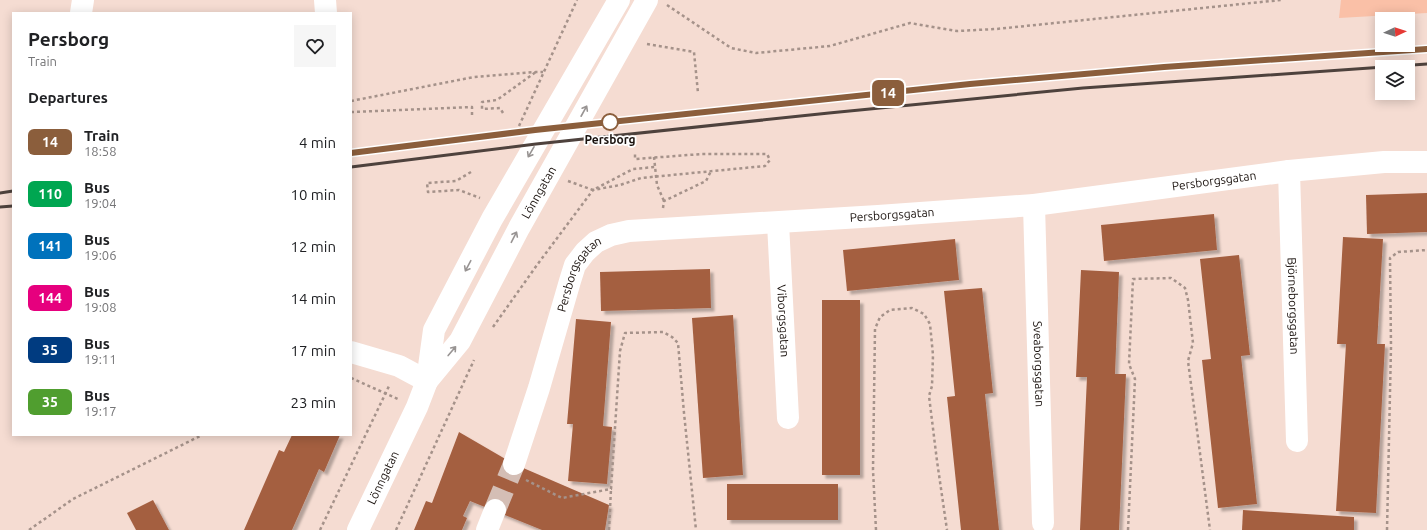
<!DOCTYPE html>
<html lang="en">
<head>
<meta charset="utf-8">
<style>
  :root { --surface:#fff; --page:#f6f6f6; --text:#202124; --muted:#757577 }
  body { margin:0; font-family:Ubuntu,sans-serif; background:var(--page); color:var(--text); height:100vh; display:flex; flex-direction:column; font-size:15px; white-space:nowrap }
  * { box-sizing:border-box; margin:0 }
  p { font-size:13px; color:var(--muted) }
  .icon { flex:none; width:22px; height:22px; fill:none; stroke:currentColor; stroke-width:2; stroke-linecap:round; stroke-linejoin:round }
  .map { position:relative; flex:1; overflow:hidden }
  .drawer { position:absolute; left:12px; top:12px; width:340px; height:424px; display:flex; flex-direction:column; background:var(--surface); border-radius:0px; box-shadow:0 2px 10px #0003 }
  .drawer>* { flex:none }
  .badge { padding:0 8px; border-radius:6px; font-size:14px; line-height:26px }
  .needle { width:26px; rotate:86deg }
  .tools { position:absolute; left:1375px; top:12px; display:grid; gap:8px }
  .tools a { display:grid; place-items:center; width:40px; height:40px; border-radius:0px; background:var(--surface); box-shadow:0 2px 10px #0003; font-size:20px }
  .map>.badge { position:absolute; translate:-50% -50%; box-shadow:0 0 0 2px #fff }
  h2 { padding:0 16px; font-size:15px; line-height:36px }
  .round { display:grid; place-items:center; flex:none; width:42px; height:42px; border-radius:0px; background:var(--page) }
  .overview { display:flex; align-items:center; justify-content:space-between; height:68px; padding:0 16px }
  h1 { font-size:19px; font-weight:700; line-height:30px }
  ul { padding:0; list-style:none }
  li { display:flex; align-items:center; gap:12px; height:52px; padding:0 16px }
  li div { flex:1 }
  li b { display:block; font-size:15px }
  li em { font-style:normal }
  li .badge { min-width:44px; font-weight:700; text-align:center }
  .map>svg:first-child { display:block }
  .green { fill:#fac0a7 }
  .building { fill:#a45f40; filter:url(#shadow) }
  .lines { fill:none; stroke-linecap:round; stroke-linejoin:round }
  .minor-tunnel { stroke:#d4beb5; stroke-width:22; stroke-dasharray:22 11; stroke-linecap:butt }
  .path { stroke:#a5928a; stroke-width:2.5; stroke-dasharray:3 3; stroke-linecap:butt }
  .minor { stroke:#fff; stroke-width:22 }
  .rail { stroke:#4e423d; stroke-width:3 }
  .oneway { stroke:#989493 }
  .line-casing { stroke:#fff; stroke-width:9 }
  .line { stroke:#8b5e3c; stroke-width:6 }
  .stop-dot { fill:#fff; stroke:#8b5e3c; stroke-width:2 }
  .labels { text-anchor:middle; stroke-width:3.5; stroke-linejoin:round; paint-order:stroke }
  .stop-label { font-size:12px; font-weight:bold; fill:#1a120e; stroke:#fff }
  .street-label { font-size:12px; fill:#1a120e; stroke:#fff }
</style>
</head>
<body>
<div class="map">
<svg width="1427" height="530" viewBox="0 0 1427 530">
  <defs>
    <filter id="shadow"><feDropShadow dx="3.5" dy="3.5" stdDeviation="1" flood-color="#0004"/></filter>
  </defs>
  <rect width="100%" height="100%" fill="#f5dcd2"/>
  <path class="green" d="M1341 0H1427V13L1339 18Z"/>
  <g class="building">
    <path d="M1427 193V232L1367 234 1366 195Z"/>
    <path d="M1214 214 1217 250 1104 261 1101 225Z"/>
    <path d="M1343 237 1383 239 1377 344H1385L1376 513 1336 511 1346 344H1337Z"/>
    <path d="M955 239 959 280 847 291 843 250Z"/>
    <path d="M1239 255 1250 355 1241 356 1257 504 1218 508 1202 360 1211 359 1200 259Z"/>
    <path d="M710 269 711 308 601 311 600 272Z"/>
    <path d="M1081 270 1119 272 1115 374H1126L1119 530H1080L1087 377H1076Z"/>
    <path d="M982 288 993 393 985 394 999 530H961L947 397 955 396 944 291Z"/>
    <rect x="822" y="300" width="38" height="175"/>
    <path d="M733 315 743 475 703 478 692 318Z"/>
    <path d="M576 319 611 322 603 426 612 427 607 484 568 481 573 424H567Z"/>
    <path d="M459 432 514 464 609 505 605 530H542L470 501 463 516 467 518 462 530H414L426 501 432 503Z"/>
    <path d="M292 435H340L324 472 319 469 292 530H244L279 450 284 452Z"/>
    <rect x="727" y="484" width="111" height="36"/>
    <path d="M153 500 169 530H136L127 513Z"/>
    <path d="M1243 510 1354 517V530H1242Z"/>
  </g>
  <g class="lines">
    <path class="minor-tunnel" d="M495 510 514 464"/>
    <g class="path">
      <path d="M667 5 731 48 756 53 830 46 910 23 957 31 996 29 1281 0"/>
      <path d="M647 44 694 52 698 93"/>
      <path d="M351 101 474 77 536 72H543"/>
      <path d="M351 112 472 107V116"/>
      <path d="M503 113 500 108 482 109V102L497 100 536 72"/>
      <path d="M519 126 577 0"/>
      <path d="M654 157 657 185 664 201"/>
      <path d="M471 172 456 181 427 183 428 192 459 190 480 198"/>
      <path d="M568 181 593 190 633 169 655 167"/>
      <path d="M663 208 664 201 706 181 711 171"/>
      <path d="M493 327 537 265 593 190 620 185 641 178 765 166 770 160 767 154H702L635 159V154"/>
      <path d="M351 378 398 399"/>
      <path d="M526 480 562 498 611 489 620 351 625 333 663 332 672 337 678 343 684 413 696 530"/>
      <path d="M29 530 73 499 202 435"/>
      <path d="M320 530 390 384"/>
      <path d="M396 530 474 360"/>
      <path d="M609 530 611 489"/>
      <path d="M876 530 873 470 875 329 880 317 890 310 912 308 924 314 930 324 933 355 932 386 929 396 937 461 947 530"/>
      <path d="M1128 530 1135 379 1129 364 1133 279 1171 278 1185 288 1188 300 1193 343 1188 361 1210 530"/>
      <path d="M1387 530 1391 347 1390 258 1398 252 1427 250"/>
    </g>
    <g class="minor">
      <path d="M325 0 326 13"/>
      <path d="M81 13 83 0"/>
      <path id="s1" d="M1289 171 1297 441"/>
      <path id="s2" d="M1034 205 1043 523"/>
      <path id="s3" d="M778 223 788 418"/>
      <path d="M351 352 399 366 427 381"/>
      <path id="s4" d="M427 381 460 341 519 228 647 0"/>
      <path id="s5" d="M514 464 539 388 570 281 575 265 585 252 596 242 611 235 629 231 878 216 1034 205 1289 171 1384 162H1427"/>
      <path id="s6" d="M358 530 417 407 427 381 434 330 492 219 619 0"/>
      <path d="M487 530 495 510"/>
    </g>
    <g class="rail">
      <path d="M351 153 535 130 970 84 1164 67 1427 49"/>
      <path d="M351 167 536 144 829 113 1083 88 1427 64"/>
      <path d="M0 193 13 191"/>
      <path d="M0 207 13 206"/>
    </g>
  </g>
  <defs><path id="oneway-shaft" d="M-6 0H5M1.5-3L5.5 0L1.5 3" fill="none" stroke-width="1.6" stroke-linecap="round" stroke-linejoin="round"/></defs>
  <g class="oneway">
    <use href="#oneway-shaft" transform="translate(584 111) rotate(-61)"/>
    <use href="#oneway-shaft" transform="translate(531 152) rotate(120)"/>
    <use href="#oneway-shaft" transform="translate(514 237) rotate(-63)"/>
    <use href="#oneway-shaft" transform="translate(468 266) rotate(118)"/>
    <use href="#oneway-shaft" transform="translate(452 351) rotate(-50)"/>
  </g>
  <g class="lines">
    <defs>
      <path id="line" d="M351 153 535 130 970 84 1164 67 1427 49"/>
    </defs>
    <use href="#line" class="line-casing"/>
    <use href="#line" class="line"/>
  </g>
  <circle class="stop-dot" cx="610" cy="122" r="8"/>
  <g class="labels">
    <g class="stop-label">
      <text x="610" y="144">Persborg</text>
    </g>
    <g class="street-label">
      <text dy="4" stroke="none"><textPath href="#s5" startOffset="862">Persborgsgatan</textPath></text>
      <text dy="4" stroke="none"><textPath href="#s4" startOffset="220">Lönngatan</textPath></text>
      <text dy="4" stroke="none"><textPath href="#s5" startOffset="538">Persborgsgatan</textPath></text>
      <text dy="4" stroke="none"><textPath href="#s5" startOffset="202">Persborgsgatan</textPath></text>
      <text dy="4" stroke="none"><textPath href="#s1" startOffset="135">Björneborgsgatan</textPath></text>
      <text dy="4" stroke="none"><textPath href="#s3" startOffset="98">Viborgsgatan</textPath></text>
      <text dy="4" stroke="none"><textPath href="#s2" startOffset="159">Sveaborgsgatan</textPath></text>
      <text dy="4" stroke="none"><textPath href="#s6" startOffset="58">Lönngatan</textPath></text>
    </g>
  </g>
</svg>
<div class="tools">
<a><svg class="needle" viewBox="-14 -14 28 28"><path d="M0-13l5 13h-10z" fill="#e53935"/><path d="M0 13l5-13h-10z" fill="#757577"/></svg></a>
<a><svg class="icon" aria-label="layers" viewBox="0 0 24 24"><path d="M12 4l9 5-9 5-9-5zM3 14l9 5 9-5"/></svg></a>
</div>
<b class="badge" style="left:888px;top:93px;background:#8b5e3c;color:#fff">14</b>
<section class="drawer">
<div class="overview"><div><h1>Persborg</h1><p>Train</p></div><a class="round"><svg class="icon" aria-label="heart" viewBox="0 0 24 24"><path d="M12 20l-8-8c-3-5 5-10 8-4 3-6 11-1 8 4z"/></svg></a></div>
<h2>Departures</h2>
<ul>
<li><span class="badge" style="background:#8b5e3c;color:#fff">14</span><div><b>Train</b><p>18:58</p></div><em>4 min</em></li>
<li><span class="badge" style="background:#00a651;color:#fff">110</span><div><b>Bus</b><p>19:04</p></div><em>10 min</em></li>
<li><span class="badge" style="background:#0072bc;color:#fff">141</span><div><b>Bus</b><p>19:06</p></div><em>12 min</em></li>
<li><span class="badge" style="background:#e6007e;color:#fff">144</span><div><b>Bus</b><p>19:08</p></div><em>14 min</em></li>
<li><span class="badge" style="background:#003b80;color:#fff">35</span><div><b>Bus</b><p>19:11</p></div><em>17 min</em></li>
<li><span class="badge" style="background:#509e2f;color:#fff">35</span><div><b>Bus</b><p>19:17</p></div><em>23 min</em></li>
</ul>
</section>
</div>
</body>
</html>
